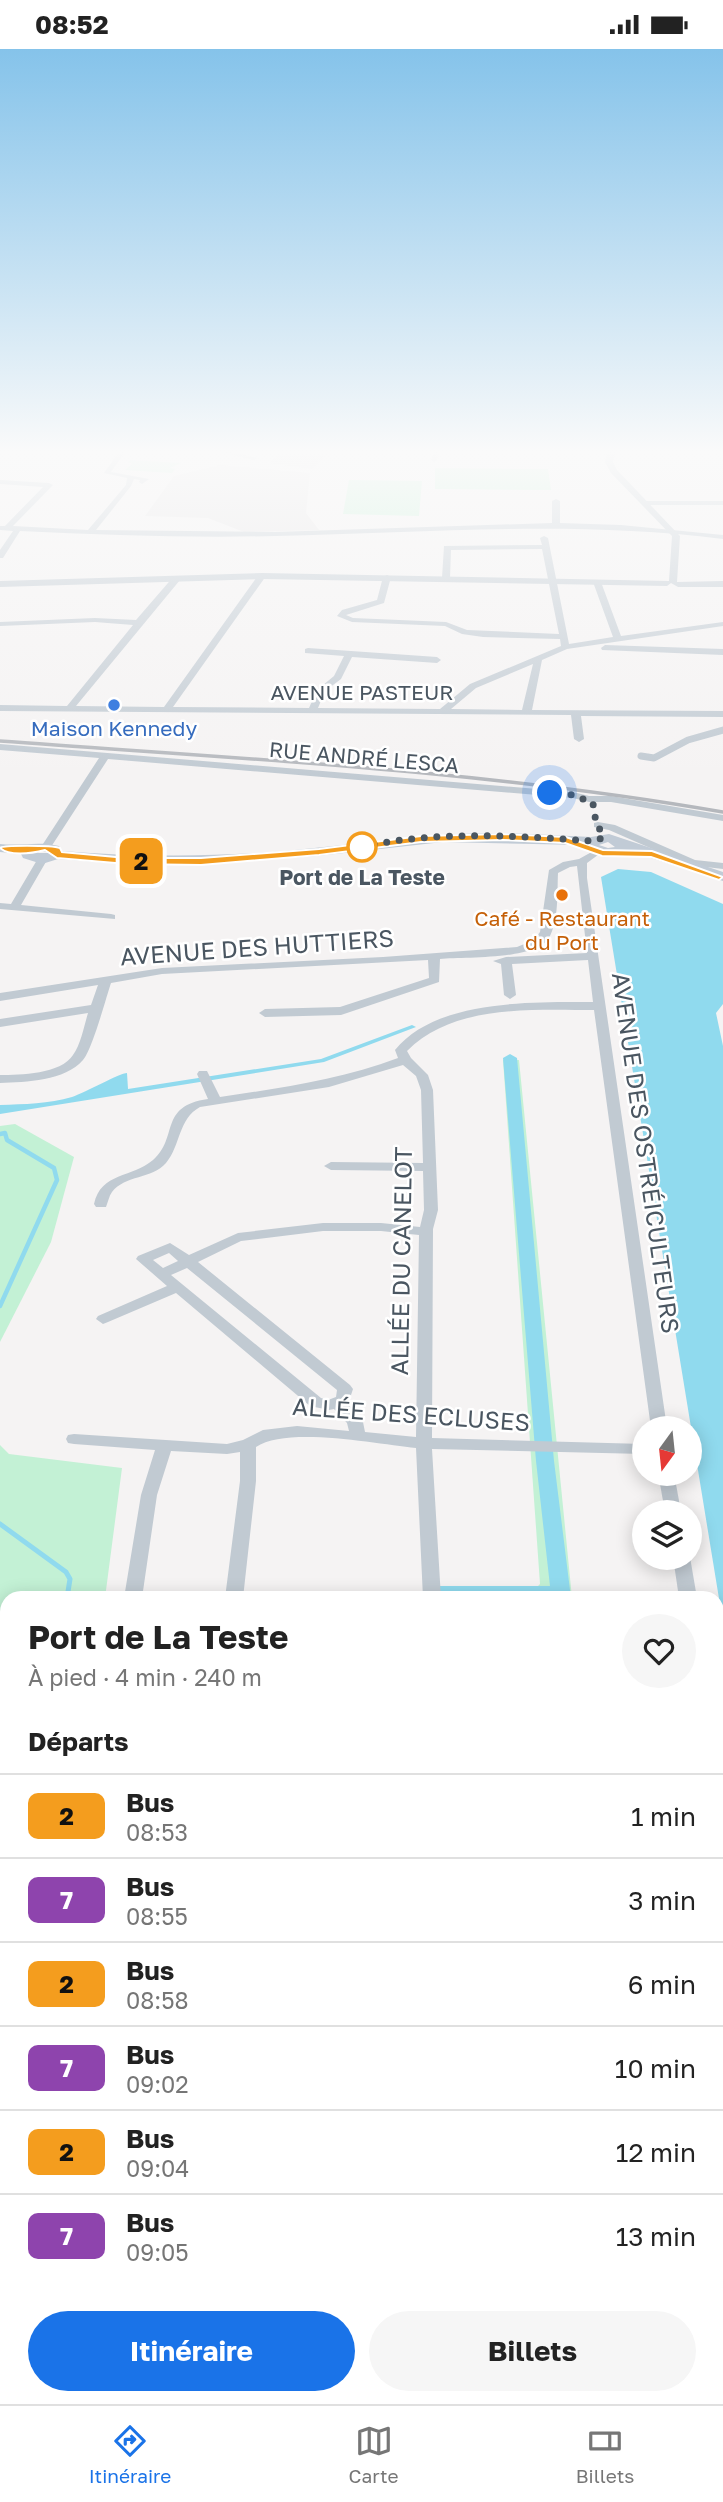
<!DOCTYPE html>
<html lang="fr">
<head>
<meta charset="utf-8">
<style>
  :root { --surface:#fff; --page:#f6f6f6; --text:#222; --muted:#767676; --line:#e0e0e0; --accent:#1a73e8 }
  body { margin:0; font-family:"Golos Text",sans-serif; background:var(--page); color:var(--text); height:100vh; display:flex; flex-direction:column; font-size:26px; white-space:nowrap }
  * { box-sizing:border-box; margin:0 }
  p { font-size:23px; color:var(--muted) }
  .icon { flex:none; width:38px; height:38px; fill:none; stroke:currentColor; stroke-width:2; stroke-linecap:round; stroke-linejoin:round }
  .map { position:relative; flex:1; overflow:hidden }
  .drawer { position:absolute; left:0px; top:1542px; width:724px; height:814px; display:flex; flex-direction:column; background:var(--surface); border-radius:21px 21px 0 0; box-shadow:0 4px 18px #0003 }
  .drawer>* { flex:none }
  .badge { padding:0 14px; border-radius:10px; font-size:24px; line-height:46px }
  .needle { width:46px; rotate:195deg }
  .buttons { position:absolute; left:632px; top:1367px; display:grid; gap:14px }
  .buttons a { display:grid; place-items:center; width:70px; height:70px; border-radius:50%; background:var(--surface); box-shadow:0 4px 18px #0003; font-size:35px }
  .you { position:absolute; width:35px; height:35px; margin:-18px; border:5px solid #fff; border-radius:50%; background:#1a73e8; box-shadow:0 0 0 10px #1a73e833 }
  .map>.badge { position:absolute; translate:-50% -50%; box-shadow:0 0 0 4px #fff }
  h2 { padding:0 28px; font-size:26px; line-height:63px }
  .round { display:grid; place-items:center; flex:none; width:74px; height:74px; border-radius:37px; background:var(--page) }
  .head { display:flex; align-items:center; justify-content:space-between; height:119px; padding:0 28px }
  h1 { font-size:33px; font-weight:700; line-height:52px }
  .action { display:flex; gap:14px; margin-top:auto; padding:14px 28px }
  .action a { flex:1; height:80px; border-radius:42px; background:var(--accent); color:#fff; font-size:28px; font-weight:700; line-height:80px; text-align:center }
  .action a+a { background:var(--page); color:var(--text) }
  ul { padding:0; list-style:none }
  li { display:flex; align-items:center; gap:21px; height:84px; padding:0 28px; border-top:2px solid var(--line) }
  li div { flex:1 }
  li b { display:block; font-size:26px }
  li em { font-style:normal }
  li .badge { min-width:77px; font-weight:700; text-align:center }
  .status { display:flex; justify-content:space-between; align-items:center; height:49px; padding:0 35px; background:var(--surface); direction:ltr }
  .status svg { height:19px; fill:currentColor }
  .dock { display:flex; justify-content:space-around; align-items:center; height:98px; border-top:2px solid var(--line); background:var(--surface); font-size:19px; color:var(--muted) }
  .dock a { display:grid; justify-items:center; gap:4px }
  .dock .current { color:var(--accent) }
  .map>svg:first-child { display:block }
  .education { fill:#e6e4e5 }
  .green { fill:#c3f1d5 }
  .water { fill:#90daee }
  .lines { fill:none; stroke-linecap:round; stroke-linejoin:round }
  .stream-far2 { stroke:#90daee; stroke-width:4.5 }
  .stream-far1 { stroke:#90daee; stroke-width:5 }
  .stream { stroke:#90daee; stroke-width:7 }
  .canal { fill:#90daee; fill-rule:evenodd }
  .pedestrian { stroke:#c1cad2; stroke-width:7 }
  .minor { fill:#c1cad2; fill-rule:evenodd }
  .tertiary { fill:#c1cad2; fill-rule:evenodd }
  .secondary { fill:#c1cbd6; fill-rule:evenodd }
  .rail { stroke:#b5b8bd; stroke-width:3.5 }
  .line { fill:#f49d1e; stroke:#fff; stroke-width:2 }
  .walk { stroke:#4a5661; stroke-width:7; stroke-dasharray:0 12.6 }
  .shop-dot { fill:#3f7fe0; stroke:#fff; stroke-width:2.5 }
  .stop-dot { fill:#fff; stroke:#f49d1e; stroke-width:3.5 }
  .food-dot { fill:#e8710a; stroke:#fff; stroke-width:2.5 }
  .labels { text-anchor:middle; stroke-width:5; stroke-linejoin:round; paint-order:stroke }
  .far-street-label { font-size:21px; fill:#4a5661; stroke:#fff }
  .far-shop-label { font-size:21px; fill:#366cbe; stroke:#fff }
  .far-stop-label { font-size:21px; font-weight:bold; fill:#4a5661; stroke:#fff }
  .far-food-label { font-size:21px; fill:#c56008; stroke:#fff }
  .street-label { font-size:24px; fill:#4a5661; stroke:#fff }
</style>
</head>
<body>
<div class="status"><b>08:52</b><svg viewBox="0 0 49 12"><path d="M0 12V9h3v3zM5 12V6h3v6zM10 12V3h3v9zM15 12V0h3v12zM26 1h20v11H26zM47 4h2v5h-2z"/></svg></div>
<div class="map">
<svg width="723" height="2355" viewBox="0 0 723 2355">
  <rect width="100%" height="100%" fill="#f5f3f3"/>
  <g class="education">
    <path d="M280 403H330L312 420 269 414Z"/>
    <path d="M220 416 310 424 306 464 319 481 244 483 208 469 145 467 174 427Z"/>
  </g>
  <g class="green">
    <path d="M130 411 181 414 170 419 175 420 172 424 125 421 132 415 128 413Z"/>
    <path d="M435 419 548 420 551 441 435 440Z"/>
    <path d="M349 431 422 432 419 467 343 465Z"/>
    <path d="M503 1011H519L572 1549H438L437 1537 535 1540 540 1535Z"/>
    <path d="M15 1075 74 1108 51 1193 0 1293V1077Z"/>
    <path d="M0 1396 9 1405 122 1419 105 1549H7V2289L0 2338Z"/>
  </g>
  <g class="water">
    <path d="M618 820 651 823 723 855V955L716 964 723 997V1574L601 828Z"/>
    <path d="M412 976 416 978 324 1013 0 1065V1056C24 1055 49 1055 72 1048 86 1043 120 1024 127 1024L128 1040 321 1010Z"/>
    <path d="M718 2301 723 2307V2355H461L472 2348H718Z"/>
    <path d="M19 2348H320V2349L308 2355H18Z"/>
  </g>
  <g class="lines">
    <path class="stream-far2" d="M0 1085 5 1084 7 1091 54 1119 57 1131 0 1257"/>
    <path class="stream-far1" d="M0 1475 66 1523 70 1530 67 1549"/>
    <path class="stream" d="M0 1958 7 1914"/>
    <path class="canal" d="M510 1005 517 1009 554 1412 571 1549H433L430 1544 433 1539 440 1537H550L536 1412 503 1009Z"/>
    <path class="pedestrian" d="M641 707 654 709 688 691 723 681"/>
    <g class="minor">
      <path d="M119 403H125L111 423 149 430 142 435 139 433 140 431 134 430 131 437 96 481 275 483 552 474V452L556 450 560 452V474L621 476 723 486V490C569 471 429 484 275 487 190 489 105 486 20 482L3 509H0V501L13 482 0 481V477H5L43 438 0 435V431L49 434 53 436 13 477 88 481 126 436 127 429 104 424Z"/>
      <path d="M220 403H232L257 409 254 411Z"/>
      <path d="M434 403H440L437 411 434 413 431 411Z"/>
      <path d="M642 452H723V456H645Z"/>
      <path d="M544 487 548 489 569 595 613 588 593 533 597 531 601 533 621 587 723 573V577L567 600 542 611 532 661 723 662V668L581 667 584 690 579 693 574 690 571 666 0 662V656L67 657 133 576 95 573 0 577V573L95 569 136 571 174 527H180V531L76 657 164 658 259 525H262L266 527 173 658 309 659 317 641 334 627 344 607 305 604V600L308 599 437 608 441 611 437 614 352 608 341 630 325 642 318 659 440 660 470 635 561 597 560 590 483 588 462 585 445 577 352 573 337 567 342 561 377 551 383 528 387 526 391 528 384 554 346 566 353 569 446 573 467 581 559 585 542 500 451 501 450 529 446 531 442 529 444 497 542 496 540 489ZM533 615 522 661 451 660 476 639Z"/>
      <path d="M605 596 723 600V606L602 601 601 599Z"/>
      <path d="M0 695 573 743 589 747H611L723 766V772L611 753H589L573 749 108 710 51 798 46 801 41 798 99 709 0 701Z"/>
      <path d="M598 773 615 776 695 811 723 814V820L689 816 609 781 594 778V774Z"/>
      <path d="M597 800 602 803 587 814V829L667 1379H651L594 961C534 961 453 955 407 1002L411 1009 428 1026 433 1041 438 1161 433 1180 432 1389 644 1395V1405L432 1400 441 1549H423L416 1399C377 1395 287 1377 256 1398V1432L243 1549H225L240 1432V1403L227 1405 171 1402 157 1446 142 1549H124L141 1446 155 1401 74 1395 68 1394 66 1390 68 1386 74 1385 227 1395 243 1391 263 1381 297 1377 349 1382 347 1374 334 1360 329 1361 310 1357 176 1244 108 1273 103 1275 96 1270 98 1267 167 1237 136 1210 138 1207 170 1194 189 1206 238 1184 323 1174H381L420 1178 424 1161 423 1122 331 1121 324 1117 331 1113 423 1114 421 1041 416 1027 403 1016 329 1038 200 1058C178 1070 181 1096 166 1114 152 1130 125 1126 112 1143 109 1147 108 1153 106 1158H96L94 1155C101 1123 132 1129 153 1111 179 1089 158 1057 208 1050L197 1025 199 1022H207L220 1048C280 1039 340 1031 398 1009L395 1001C436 950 534 953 593 953L588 911 512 915 516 946 510 950 504 946 501 915 493 912 506 908 587 904 577 817 570 818 558 824C557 844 559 871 549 889 536 911 464 908 440 910L439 933 341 966 265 968 259 964 265 960 340 958 429 929 428 911 162 925 111 934C106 949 92 1001 83 1011 65 1032 26 1033 0 1034V1026C20 1026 61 1025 73 1006 81 995 84 977 88 964L0 978V970L91 956 98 936 0 952V944L162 919 383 908 517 898 534 891 540 883 549 821 563 813 579 810ZM323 1182H381L419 1186 416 1388 365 1383 363 1373 348 1355 353 1340 350 1336 198 1213 241 1192ZM169 1204 178 1212 163 1219 153 1211ZM187 1219 337 1341 336 1348 328 1351 321 1349 171 1226Z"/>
      <path d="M42 808 47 811 21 856 111 865 115 866V870L0 860V854L11 855 37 811Z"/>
      <path d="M658 1424H674L681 1463H665Z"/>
      <path d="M673 1508H690L697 1549H679Z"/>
      <path d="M718 1716 723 1718V1764L718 1762Z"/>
    </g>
    <path class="tertiary" d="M607 403H615L613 413 617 421 680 487 677 533 723 532V538H678L671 534 667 537 262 530 0 538V532L262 524 669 532 672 487 611 424 605 413Z"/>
    <path class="secondary" d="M507 784 591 788 609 785 723 823V832L629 802 607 808 585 801 584 796 443 793 317 807 219 814 123 815 58 810 42 815 23 809 21 805 0 803V795C21 797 40 792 59 797L62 802C137 808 211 808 285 802 360 795 432 783 507 784ZM608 793 615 798 608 799 599 796ZM42 802 49 803V804H37Z"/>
    <path class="rail" d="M0 692C242 710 484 721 723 763"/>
  </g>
  <linearGradient id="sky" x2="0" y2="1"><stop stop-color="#85c3ea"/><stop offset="0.55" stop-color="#fafafa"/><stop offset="1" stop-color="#fafafa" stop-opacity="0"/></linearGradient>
  <rect width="723" height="732" fill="url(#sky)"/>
  <path class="line" d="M503 785 566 788 603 801 652 802 723 828 719 831 651 808 602 807 565 794 503 791 421 793 319 806 201 816 127 815 57 809 45 801C30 805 9 807 0 799 1 796 51 796 60 799L62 803 127 809H201L319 800 421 787Z"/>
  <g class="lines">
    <path class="walk" d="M362 798C436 781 518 787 592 792L603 789 594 765 593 754 573 746 550 744"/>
  </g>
  <circle class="shop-dot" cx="114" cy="656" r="7"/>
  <circle class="stop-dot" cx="362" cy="798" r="14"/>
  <circle class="food-dot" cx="562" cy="846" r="7"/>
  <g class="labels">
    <g class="far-street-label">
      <text x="362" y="651">AVENUE PASTEUR</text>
      <text transform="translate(364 709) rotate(5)" y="7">RUE ANDRÉ LESCA</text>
    </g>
    <g class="far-shop-label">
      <text x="114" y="687">Maison Kennedy</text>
    </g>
    <g class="far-stop-label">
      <text x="362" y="836">Port de La Teste</text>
    </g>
    <g class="far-food-label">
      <text x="562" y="877">Café - Restaurant<tspan x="562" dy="24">du Port</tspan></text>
    </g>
    <g class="street-label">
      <text transform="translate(257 899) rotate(-4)" y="8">AVENUE DES HUTTIERS</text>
      <text transform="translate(645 1104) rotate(82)" y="8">AVENUE DES OSTRÉICULTEURS</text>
      <text transform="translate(402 1212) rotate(-89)" y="8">ALLÉE DU CANELOT</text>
      <text transform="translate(411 1366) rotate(4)" y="8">ALLÉE DES ECLUSES</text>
    </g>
  </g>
</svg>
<div class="buttons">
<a><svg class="needle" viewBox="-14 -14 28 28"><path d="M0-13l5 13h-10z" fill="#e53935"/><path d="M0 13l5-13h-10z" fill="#767676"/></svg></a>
<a><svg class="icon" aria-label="layers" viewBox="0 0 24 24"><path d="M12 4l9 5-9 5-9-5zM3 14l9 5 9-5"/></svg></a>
</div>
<div class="you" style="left:550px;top:744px"></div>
<b class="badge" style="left:141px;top:812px;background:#f49d1e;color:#111">2</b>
<section class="drawer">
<div class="head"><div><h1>Port de La Teste</h1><p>À pied · 4 min · 240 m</p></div><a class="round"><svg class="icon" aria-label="heart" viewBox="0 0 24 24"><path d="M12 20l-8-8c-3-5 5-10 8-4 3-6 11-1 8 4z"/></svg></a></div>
<h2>Départs</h2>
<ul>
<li><span class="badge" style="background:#f49d1e;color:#111">2</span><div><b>Bus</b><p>08:53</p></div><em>1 min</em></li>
<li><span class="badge" style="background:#8e44ad;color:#fff">7</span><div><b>Bus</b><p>08:55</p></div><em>3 min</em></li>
<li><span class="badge" style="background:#f49d1e;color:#111">2</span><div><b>Bus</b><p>08:58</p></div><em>6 min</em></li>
<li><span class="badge" style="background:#8e44ad;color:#fff">7</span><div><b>Bus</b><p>09:02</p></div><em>10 min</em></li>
<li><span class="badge" style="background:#f49d1e;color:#111">2</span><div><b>Bus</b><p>09:04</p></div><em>12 min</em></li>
<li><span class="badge" style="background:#8e44ad;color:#fff">7</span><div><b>Bus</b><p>09:05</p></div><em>13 min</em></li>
</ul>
<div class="action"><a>Itinéraire</a><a>Billets</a></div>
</section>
</div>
<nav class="dock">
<a class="current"><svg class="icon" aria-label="directions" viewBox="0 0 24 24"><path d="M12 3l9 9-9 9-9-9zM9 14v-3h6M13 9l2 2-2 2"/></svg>Itinéraire</a>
<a><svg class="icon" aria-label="map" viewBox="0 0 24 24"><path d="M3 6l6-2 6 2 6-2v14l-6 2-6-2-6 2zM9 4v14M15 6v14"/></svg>Carte</a>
<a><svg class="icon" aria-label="tickets" viewBox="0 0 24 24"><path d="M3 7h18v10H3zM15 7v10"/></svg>Billets</a>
</nav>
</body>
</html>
